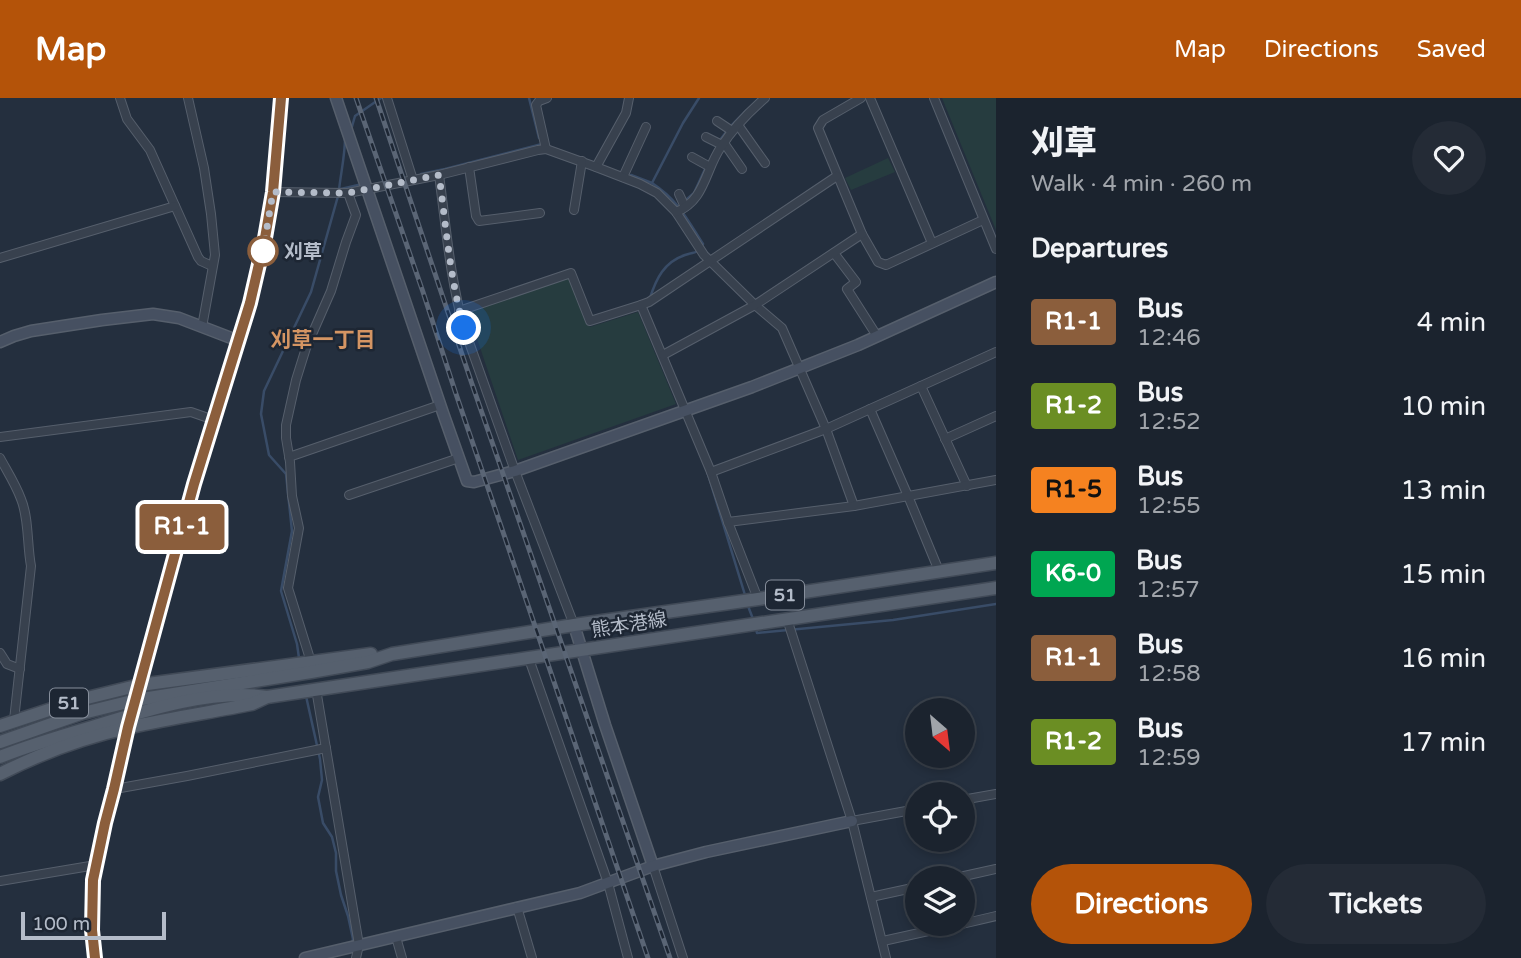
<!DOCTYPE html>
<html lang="en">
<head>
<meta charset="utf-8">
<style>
  :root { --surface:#1b232e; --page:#242b36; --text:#f1f3f6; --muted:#a0a4aa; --line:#39404a; --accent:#b45309 }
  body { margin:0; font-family:"Varela Round","Noto Sans JP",sans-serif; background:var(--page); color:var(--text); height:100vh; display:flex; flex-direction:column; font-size:26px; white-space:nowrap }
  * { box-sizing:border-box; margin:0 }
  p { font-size:23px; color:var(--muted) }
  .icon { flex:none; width:38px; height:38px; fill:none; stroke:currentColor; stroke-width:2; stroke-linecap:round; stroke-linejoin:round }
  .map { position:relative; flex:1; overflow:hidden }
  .side { display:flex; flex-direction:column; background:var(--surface); width:525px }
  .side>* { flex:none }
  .badge { padding:0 14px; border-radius:5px; font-size:24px; line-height:46px }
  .needle { width:46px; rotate:152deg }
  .controls { position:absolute; left:905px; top:600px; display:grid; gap:14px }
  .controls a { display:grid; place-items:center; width:70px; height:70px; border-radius:50%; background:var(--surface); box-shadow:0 4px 10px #0003,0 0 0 2px var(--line); font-size:35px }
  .scale { position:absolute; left:21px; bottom:18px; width:145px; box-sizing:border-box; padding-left:7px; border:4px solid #b4bcc9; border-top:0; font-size:19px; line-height:24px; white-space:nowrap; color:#b4bcc9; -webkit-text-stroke:5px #1d2633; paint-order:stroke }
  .you { position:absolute; width:35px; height:35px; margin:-18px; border:5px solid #fff; border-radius:50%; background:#1a73e8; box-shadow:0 0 0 10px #1a73e833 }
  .map>.badge { position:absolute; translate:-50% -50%; box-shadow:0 0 0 4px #fff }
  h2 { padding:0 35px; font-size:26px; line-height:63px }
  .round { display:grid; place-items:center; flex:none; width:74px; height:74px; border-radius:37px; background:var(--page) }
  .headline { display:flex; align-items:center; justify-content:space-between; height:119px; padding:0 35px }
  h1 { font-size:33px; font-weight:800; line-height:52px }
  .button { display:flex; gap:14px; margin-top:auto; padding:14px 35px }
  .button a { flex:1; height:80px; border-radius:42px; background:var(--accent); color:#fff; font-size:28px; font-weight:800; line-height:80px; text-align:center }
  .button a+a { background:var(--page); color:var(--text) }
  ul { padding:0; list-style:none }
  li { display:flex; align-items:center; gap:21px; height:84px; padding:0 35px }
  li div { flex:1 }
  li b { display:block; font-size:26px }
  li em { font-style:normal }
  li .badge { min-width:77px; font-weight:700; text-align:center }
  header { display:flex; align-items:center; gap:42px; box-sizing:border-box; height:98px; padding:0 35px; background:var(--accent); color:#fff }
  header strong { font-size:33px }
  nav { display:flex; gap:38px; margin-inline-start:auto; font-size:24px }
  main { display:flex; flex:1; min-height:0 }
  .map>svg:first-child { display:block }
  .green { fill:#263c3f }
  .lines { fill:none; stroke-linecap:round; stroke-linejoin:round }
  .stream { stroke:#394c67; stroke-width:2.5 }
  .street-casing { stroke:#565f6c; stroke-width:10 }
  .secondary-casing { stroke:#565f6c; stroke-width:13 }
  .primary-casing { stroke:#414a57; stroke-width:15 }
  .street { stroke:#38414e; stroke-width:8 }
  .secondary { stroke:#465061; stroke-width:10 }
  .primary { stroke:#56606e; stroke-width:12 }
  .rail-casing { stroke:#5a6575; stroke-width:5 }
  .rail { stroke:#1d2633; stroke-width:2.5; stroke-dasharray:8; stroke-linecap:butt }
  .line-casing { stroke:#fff; stroke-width:16 }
  .line { stroke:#8b5e3c; stroke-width:10 }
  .walk { stroke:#b4bcc9; stroke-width:7; stroke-dasharray:0 12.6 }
  .stop-dot { fill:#fff; stroke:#8b5e3c; stroke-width:3.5 }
  .labels { text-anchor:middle; stroke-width:5; stroke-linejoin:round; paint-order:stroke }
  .shield { fill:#1d2633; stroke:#878f9c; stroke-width:2 }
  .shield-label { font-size:18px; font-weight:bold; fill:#b4bcc9 }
  .stop-label { font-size:19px; font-weight:bold; fill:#b4bcc9; stroke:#1d2633; text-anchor:start }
  .street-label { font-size:19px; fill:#b4bcc9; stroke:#1d2633 }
  .neighbourhood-label { font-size:21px; font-weight:bold; fill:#d59563; stroke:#1d2633 }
</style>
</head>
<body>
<header>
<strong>Map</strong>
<nav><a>Map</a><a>Directions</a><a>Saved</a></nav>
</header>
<main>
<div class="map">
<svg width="996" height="860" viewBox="0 0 996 860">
  <rect width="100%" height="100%" fill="#242f3e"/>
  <g class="green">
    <path d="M942 0H996V132Z"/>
    <path d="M888 60 895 74 851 92 845 80Z"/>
    <path d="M570 177 590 229 638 214 676 306 518 362 468 214Z"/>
  </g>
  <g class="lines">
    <g class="stream">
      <path d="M529 0 539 40"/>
      <path d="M732 27 747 12"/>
      <path d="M351 32 355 18 381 0"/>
      <path d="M720 42 727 33"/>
      <path d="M421 76 445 71 542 46"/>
      <path d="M631 77 652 85"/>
      <path d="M341 91 358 87"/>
      <path d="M339 92C341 74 345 57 345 40"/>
      <path d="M687 101 694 95 706 69"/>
      <path d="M650 200C656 181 664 164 685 157 697 153 695 157 703 146 687 121 678 102 652 85L683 25 699 0"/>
      <path d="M707 373 745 497"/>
      <path d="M748 508 753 521"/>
      <path d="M756 531 757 535 893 522 996 506"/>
      <path d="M299 560 297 546 281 493 292 433 286 376 269 357 261 316 264 293 311 194 338 98"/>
      <path d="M306 598 320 661 322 682 318 699 323 725 332 739 336 755V773L341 797 348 818 353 841 352 846"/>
    </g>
    <defs>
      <g id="street">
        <path d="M120 0 127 21 150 52 198 159 201 163 212 168"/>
        <path d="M188 0 204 70 211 116 215 157 202 229"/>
        <path d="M387 0 413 82"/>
        <path d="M861 0 823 22 818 30 862 136 878 164 886 167 983 122"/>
        <path d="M870 0 932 145"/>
        <path d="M934 0 996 151"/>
        <path d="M717 23 732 33"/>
        <path d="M738 27 765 65"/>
        <path d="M706 39 722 47"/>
        <path d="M724 45 742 71"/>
        <path d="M546 51 536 7 539 3 547 0"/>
        <path d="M692 59 710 69"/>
        <path d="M469 69 476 118 479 123 540 115"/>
        <path d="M596 69 626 15 629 0"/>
        <path d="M439 77C446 128 450 181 464 230L515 373 574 527"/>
        <path d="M623 79 646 29"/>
        <path d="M273 94 348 95 439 77 538 52 546 51 596 69 640 86 657 95 676 114 704 157 755 207 782 230 826 331 854 408"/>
        <path d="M679 96 685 109"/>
        <path d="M574 112 582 63"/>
        <path d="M676 114C705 103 705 72 721 49 733 30 749 14 765 0"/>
        <path d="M834 155 856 184 847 191 877 238"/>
        <path d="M0 160 175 108"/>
        <path d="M641 207 711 374 728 424 758 501"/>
        <path d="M459 213 571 175 590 223 641 207 649 204 837 78"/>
        <path d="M663 257 755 207 862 136"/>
        <path d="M921 288 967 388"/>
        <path d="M870 311 908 398 939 473"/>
        <path d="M0 339 191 314 214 322"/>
        <path d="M945 341 996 318"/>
        <path d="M289 359 440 307"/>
        <path d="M0 360C7 373 16 387 21 401 29 420 27 447 31 468L14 622"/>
        <path d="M711 374 826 331 996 254"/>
        <path d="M349 397 459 360"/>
        <path d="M728 424 854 408 996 382"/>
        <path d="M787 521 852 723 886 860"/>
        <path d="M0 555 7 566 20 571"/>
        <path d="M529 561 608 785 628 860"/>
        <path d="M311 564 288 490 299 430 292 398 290 364 286 340V327L296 282 306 250 331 193 346 144 356 117 348 95"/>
        <path d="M316 591 359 847 356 860"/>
        <path d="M115 691 187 678 326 650"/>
        <path d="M962 702 996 696"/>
        <path d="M852 723 917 711"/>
        <path d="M653 768 683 860"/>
        <path d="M955 780 996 771"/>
        <path d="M0 783 96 767"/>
        <path d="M871 799 917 789"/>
        <path d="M517 809 532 860"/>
        <path d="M962 826 996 818"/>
        <path d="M396 839 402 860"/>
        <path d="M883 843 960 826"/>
      </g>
      <g id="secondary">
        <path d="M336 0 443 315 467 383 474 384 515 373 752 289 858 247 996 184"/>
        <path d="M0 244 14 238 31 233 102 222 153 216 179 220 239 243"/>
        <path d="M574 527 605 627 653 768"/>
        <path d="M95 860 92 832 93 782 105 725 115 691 128 629 194 386 250 205 266 140 273 94 281 0"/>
        <path d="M305 860 580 795 653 768 706 754 852 723"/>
      </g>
      <g id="primary">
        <path d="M0 628 79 602 140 587 371 556"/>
        <path d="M0 644 83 615 136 602 311 574 368 564 392 556 574 527 758 501 996 465"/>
        <path d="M0 659C30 647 61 638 92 629 143 613 214 590 267 599"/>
        <path d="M0 676C41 655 86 639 131 629 171 620 212 614 252 606L267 599 996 490"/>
      </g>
    </defs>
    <use href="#street" class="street-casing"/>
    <use href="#secondary" class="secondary-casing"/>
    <use href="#primary" class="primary-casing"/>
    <use href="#street" class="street"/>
    <use href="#secondary" class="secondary"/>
    <use href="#primary" class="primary"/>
    <defs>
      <g id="rail">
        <path d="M356 0 423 194 455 293 648 860"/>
        <path d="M376 0 472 286 670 860"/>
      </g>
    </defs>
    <use href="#rail" class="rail-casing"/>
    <use href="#rail" class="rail"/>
  </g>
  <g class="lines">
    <defs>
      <path id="line" d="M95 860 92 832 93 782 105 725 114 691 128 629 194 386 250 205 265 140 273 94 281 0"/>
    </defs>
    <use href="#line" class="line-casing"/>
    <use href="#line" class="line"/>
    <path class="walk" d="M263 153 273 94 348 95 439 77C446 128 450 181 464 230"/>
  </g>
  <circle class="stop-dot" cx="263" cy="153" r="14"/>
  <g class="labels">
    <g class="shield">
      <rect x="766" y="482.5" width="38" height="29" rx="5"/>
      <rect x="50" y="590.5" width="38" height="29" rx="5"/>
    </g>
    <g class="shield-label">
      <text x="785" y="503">51</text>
      <text x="69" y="611">51</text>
    </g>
    <g class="stop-label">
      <text x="284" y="160">刈草</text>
    </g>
    <g class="street-label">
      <text transform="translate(629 526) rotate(-9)" y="7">熊本港線</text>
    </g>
    <g class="neighbourhood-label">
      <text x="323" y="249">刈草一丁目</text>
    </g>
  </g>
</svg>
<div class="controls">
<a><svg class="needle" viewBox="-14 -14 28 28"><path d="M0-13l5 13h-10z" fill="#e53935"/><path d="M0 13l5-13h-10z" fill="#a0a4aa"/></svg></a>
<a><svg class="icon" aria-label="locate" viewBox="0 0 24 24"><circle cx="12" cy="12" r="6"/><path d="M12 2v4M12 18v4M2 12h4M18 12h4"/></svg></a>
<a><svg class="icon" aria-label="layers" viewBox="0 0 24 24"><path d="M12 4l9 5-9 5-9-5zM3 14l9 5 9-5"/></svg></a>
</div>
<div class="scale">100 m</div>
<div class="you" style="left:464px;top:230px"></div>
<b class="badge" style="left:182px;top:429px;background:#8b5e3c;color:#fff">R1-1</b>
</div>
<section class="side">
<div class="headline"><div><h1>刈草</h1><p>Walk · 4 min · 260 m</p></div><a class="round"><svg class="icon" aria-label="heart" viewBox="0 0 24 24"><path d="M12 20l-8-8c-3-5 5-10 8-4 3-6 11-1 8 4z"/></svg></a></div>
<h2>Departures</h2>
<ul>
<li><span class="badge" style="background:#8b5e3c;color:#fff">R1-1</span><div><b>Bus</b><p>12:46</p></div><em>4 min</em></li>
<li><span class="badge" style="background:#6b8e23;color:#fff">R1-2</span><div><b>Bus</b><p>12:52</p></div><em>10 min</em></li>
<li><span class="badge" style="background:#f58220;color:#111">R1-5</span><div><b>Bus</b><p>12:55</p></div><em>13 min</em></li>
<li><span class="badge" style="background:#00a651;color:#fff">K6-0</span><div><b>Bus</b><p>12:57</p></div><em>15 min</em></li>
<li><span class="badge" style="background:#8b5e3c;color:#fff">R1-1</span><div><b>Bus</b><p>12:58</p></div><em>16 min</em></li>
<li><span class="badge" style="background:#6b8e23;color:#fff">R1-2</span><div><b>Bus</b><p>12:59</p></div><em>17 min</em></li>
</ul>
<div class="button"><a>Directions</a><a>Tickets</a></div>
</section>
</main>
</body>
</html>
